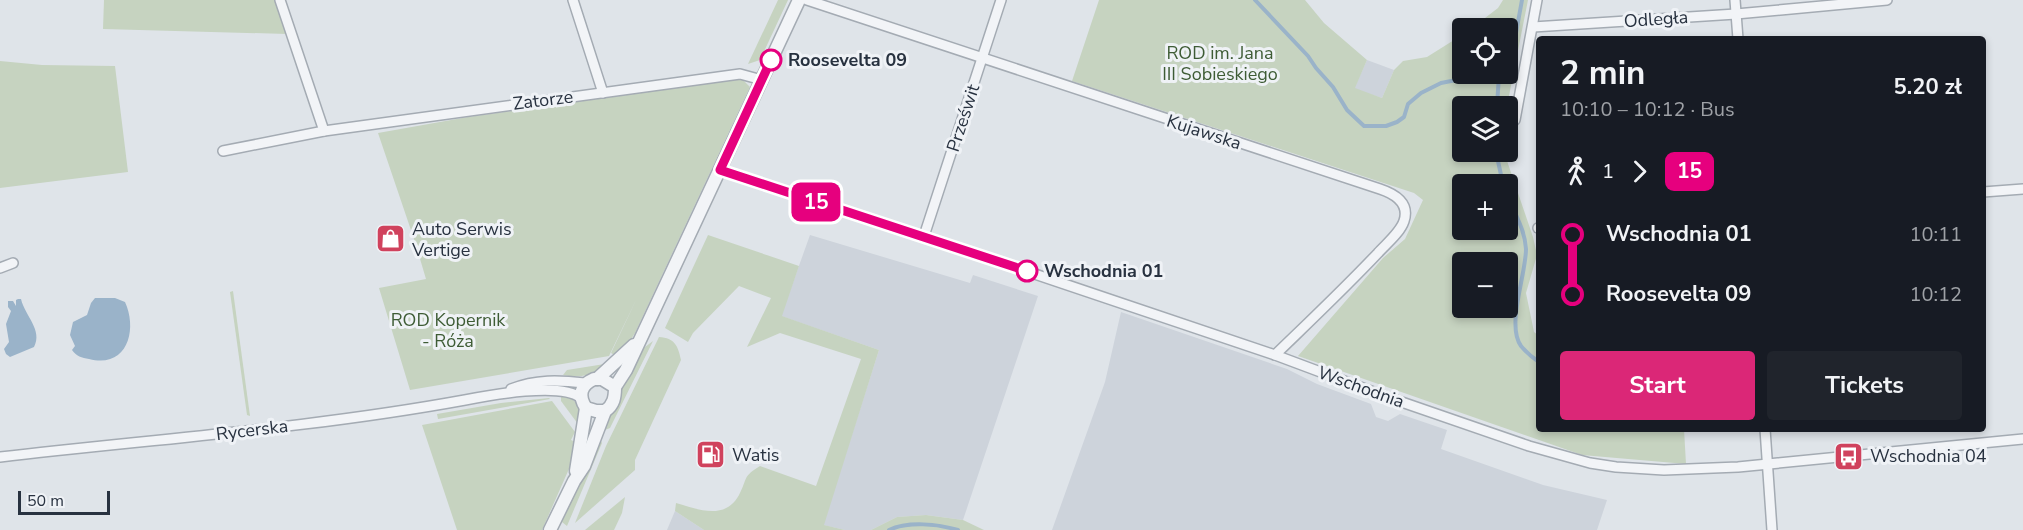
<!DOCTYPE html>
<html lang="en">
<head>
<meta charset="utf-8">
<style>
  :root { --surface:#171b24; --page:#20242c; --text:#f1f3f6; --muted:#9ea1a6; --accent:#db2777 }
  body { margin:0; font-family:"Nunito Sans",sans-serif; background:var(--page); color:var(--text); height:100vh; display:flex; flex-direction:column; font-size:22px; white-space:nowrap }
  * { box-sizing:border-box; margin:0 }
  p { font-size:20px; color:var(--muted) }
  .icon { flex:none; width:33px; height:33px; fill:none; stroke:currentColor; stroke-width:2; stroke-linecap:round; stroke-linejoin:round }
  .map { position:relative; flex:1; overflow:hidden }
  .sheet { position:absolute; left:1536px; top:36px; width:450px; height:396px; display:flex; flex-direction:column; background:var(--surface); border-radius:6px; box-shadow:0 3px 9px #0003 }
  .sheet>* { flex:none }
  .badge { padding:0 12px; border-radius:9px; font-size:21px; line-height:39px }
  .fabs { position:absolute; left:1452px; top:18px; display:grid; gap:12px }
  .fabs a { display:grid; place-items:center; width:66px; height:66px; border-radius:6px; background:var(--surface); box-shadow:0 3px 9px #0003; font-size:30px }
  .scale { position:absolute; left:18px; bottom:15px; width:92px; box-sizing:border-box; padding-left:6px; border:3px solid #283240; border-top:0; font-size:16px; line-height:21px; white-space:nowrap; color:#283240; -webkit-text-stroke:4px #eff2f6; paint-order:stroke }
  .map>.badge { position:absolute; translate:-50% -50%; box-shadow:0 0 0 3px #fff }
  .legs { display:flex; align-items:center; gap:9px; height:66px; padding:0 24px; font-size:20px }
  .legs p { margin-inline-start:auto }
  .head { display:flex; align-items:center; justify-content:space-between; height:102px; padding:0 24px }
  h1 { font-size:33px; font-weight:700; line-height:45px }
  .action { display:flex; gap:12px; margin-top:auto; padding:12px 24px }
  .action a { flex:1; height:69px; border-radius:6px; background:var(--accent); color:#fff; font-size:24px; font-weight:700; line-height:69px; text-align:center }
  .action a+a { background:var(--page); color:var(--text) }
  ul { padding:0 24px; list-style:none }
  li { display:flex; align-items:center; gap:21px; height:60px; font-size:22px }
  li i { display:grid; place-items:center; width:9px; height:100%; margin:0 8px; background:currentColor }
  li i::after { content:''; width:15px; height:15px; margin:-8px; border:4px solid; border-radius:50%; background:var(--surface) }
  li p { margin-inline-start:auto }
  li:first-child i { background:linear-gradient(#0000 50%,currentColor 0) }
  li:last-child i { background:linear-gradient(currentColor 50%,#0000 0) }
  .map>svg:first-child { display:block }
  .built { fill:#cdd3db }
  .green { fill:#c6d3c0; fill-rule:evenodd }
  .water { fill:#9ab3c9 }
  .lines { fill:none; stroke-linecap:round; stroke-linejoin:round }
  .stream { stroke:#9ab3c9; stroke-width:4 }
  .minor-casing { stroke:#a4abb3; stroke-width:12 }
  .tertiary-casing { stroke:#a4abb3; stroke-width:15 }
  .minor { stroke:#f2f4f7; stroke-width:9 }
  .tertiary { stroke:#f2f4f7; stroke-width:12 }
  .line-1-casing { stroke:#fff; stroke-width:14 }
  .line-1 { stroke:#e6007e; stroke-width:9 }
  .stop-1-dot { fill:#fff; stroke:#e6007e; stroke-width:3 }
  .labels { text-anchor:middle; stroke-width:6; stroke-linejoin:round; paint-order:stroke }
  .street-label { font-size:18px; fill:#283240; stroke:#eff2f6 }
  .park-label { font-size:18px; fill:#3e5c35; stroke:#eff2f6 }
  .stop-label { font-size:18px; font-weight:bold; fill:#283240; stroke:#eff2f6; text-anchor:start }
  .poi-label { font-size:18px; fill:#283240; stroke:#eff2f6; text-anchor:start }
</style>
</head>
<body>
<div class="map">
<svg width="2023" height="530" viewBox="0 0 2023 530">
  <rect width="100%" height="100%" fill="#dfe4e9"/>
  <g class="built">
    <path d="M1367 60 1394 70 1382 98 1354 89Z"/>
    <path d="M810 235 970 283 973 275 1038 296 963 520 926 515 897 517 871 530H845L823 525 879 350 781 316Z"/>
    <path d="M1121 312 1287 369 1317 384 1371 404 1376 417 1388 421 1400 414 1447 430 1441 449 1543 485 1607 500 1597 530H1052L1105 382Z"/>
    <path d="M675 511 704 530H667Z"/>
  </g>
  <g class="green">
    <path d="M104 0H275L287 34 103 29Z"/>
    <path d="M778 0H788L760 60 748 64Z"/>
    <path d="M1099 0H1305L1324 23 1367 60 1355 88 1382 98 1394 70 1403 61 1427 57 1462 35V74H1508V28H1472L1498 8 1503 0H1528L1507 106H1462V152H1504L1533 237 1537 255 1526 293 1534 332 1539 336V429H1684L1686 464 1582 455 1298 356 1383 258 1405 239 1423 200 1414 193 1072 81ZM1462 184H1508V230H1462ZM1462 262H1508V308H1462Z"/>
    <path d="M0 61 42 65 115 66 128 172 0 188Z"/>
    <path d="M742 79 750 87 635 333 619 358 611 353 637 298 609 356 410 390 379 288 426 279 415 242 378 133 468 117Z"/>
    <path d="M708 235 799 266 782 316 879 350 824 525 845 530H704L675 511 676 503C697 509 725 521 739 495 748 478 742 477 760 466L816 486 861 359 780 333 747 347 771 298 739 286 693 333 688 342 665 328Z"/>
    <path d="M233 291 250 416 247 415 230 292Z"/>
    <path d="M659 337C675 338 678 346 681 360L635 460V470L575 523 606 446Z"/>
    <path d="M653 341 610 428 605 430 601 429 605 420 618 405 621 387 645 347Z"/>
    <path d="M611 363C596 374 581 379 563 375L567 370Z"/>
    <path d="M561 395C579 400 582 407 578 424L561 401Z"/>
    <path d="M549 398 550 399 438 419 437 414 501 403Z"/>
    <path d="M552 401 575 432 571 440 580 444 542 530H457L422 425Z"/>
    <path d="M599 437 602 443 567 526 562 522 563 517 582 479Z"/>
    <path d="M625 497 622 513 614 530H585Z"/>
    <path d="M926 515 963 520 984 530H871L897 517Z"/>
  </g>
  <g class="water">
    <path d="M95 298H115L125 302C138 330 127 369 89 359 82 358 76 356 72 350L75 346 70 335 73 322 87 315 91 303Z"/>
    <path d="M18 299H21C25 316 43 330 34 347L10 357 6 354 4 349 9 342 6 324 11 311 8 307V301H13L16 306V300Z"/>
  </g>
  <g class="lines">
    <g class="stream">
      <path d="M1255 0 1308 56 1316 68 1333 87 1347 110 1364 126H1386L1397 122 1404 117 1408 104 1421 93 1441 83 1487 74"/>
      <path d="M1516 33 1522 0"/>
      <path d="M1496 74 1499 75 1497 106"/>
      <path d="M1496 152 1503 184"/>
      <path d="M1508 196C1514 213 1525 229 1526 249 1526 275 1506 325 1521 346 1526 352 1533 358 1539 362"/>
      <path d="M889 530C908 521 938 524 958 530"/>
    </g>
    <defs>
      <g id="minor">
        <path d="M280 0 324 131"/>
        <path d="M573 0 603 93"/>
        <path d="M807 0 1380 189C1395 194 1410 203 1404 221 1400 233 1386 244 1378 253 1344 289 1309 322 1275 355"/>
        <path d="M1735 0 1738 39"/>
        <path d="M1533 27 1736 14 1887 0"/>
        <path d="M1515 120 1537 0"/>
        <path d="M223 151 324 131 740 74 762 80"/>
        <path d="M720 170 1011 266 1275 355 1390 398 1529 446 1590 463 1616 467 1664 470 1738 467 2023 439"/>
        <path d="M1983 192 2023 189"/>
        <path d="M1538 228H1539"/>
        <path d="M924 236 1001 0"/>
        <path d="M0 268 13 263"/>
        <path d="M511 389C536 379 559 380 585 383"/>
        <path d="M1765 429 1772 530"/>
        <path d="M0 457C155 439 312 428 465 400 490 395 561 382 581 398"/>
      </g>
      <g id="tertiary">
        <path d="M594 379H602L615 387C615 397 614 405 605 411H596L586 408C578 396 580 385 594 379Z"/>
        <path d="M597 379 634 345"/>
        <path d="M615 387 626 370 799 0"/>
        <path d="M576 471 586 408"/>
        <path d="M550 530 574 481 584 466 605 411"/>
      </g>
    </defs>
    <use href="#minor" class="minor-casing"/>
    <use href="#tertiary" class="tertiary-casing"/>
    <use href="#minor" class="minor"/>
    <use href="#tertiary" class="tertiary"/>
  </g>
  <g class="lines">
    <defs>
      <path id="line-1" d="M771 60 720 170 1027 271"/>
    </defs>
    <use href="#line-1" class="line-1-casing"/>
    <use href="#line-1" class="line-1"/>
  </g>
  <defs>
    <symbol id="shop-square" viewBox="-11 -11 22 22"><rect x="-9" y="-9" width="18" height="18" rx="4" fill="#d0425d" stroke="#eff2f6"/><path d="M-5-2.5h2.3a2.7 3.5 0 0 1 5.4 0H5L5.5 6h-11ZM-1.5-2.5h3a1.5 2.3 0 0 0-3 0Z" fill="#fff"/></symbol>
    <symbol id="fuel-square" viewBox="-11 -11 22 22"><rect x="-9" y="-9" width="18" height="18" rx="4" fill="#d0425d" stroke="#eff2f6"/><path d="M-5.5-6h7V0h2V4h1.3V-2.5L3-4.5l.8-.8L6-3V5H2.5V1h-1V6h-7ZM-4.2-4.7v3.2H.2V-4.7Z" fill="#fff"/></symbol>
    <symbol id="bus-square" viewBox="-11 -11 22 22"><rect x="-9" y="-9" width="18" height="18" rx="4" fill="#d0425d" stroke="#eff2f6"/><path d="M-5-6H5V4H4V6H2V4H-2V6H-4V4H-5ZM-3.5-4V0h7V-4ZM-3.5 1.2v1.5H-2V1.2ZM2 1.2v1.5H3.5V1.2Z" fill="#fff"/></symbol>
  </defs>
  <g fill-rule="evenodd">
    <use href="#shop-square" x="374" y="222" width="33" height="33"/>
    <use href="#fuel-square" x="694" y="438" width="33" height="33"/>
    <use href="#bus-square" x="1832" y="440" width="33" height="33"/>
  </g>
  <g class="stop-1-dot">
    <circle cx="771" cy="60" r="10"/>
    <circle cx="1027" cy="271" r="10"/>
  </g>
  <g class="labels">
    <g class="street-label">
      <text transform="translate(1656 19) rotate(-4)" y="6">Odległa</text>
      <text transform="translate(543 100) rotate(-7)" y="6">Zatorze</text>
      <text transform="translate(963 118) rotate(-72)" y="6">Prześwit</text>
      <text transform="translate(1204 132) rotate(18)" y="6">Kujawska</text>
      <text transform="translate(1361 387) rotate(20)" y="6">Wschodnia</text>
      <text transform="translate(252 430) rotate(-7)" y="6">Rycerska</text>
    </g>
    <g class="park-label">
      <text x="1220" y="59">ROD im. Jana<tspan x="1220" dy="21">III Sobieskiego</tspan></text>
      <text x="448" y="326">ROD Kopernik<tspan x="448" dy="21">- Róża</tspan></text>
    </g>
    <g class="stop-label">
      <text x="788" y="66">Roosevelta 09</text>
      <text x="1044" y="277">Wschodnia 01</text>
    </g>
    <g class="poi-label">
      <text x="412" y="235">Auto Serwis<tspan x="412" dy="21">Vertige</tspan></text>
      <text x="732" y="461">Watis</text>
      <text x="1870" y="462">Wschodnia 04</text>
    </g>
  </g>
</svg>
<div class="fabs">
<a><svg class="icon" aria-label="locate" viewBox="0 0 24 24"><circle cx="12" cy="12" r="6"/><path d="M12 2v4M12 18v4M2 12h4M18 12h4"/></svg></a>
<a><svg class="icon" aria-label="layers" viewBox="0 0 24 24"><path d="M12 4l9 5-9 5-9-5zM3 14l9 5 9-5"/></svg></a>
<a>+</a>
<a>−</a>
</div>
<div class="scale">50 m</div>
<b class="badge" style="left:816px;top:202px;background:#e6007e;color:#fff">15</b>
<section class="sheet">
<div class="head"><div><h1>2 min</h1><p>10:10 – 10:12 · Bus</p></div><b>5.20 zł</b></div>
<div class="legs"><svg class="icon" aria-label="walk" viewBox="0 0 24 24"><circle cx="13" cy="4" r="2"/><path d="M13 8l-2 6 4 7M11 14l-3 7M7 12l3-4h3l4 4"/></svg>1<svg class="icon" aria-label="forward" viewBox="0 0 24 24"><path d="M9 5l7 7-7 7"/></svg><b class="badge" style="background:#e6007e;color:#fff">15</b></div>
<ul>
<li><i style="color:#e6007e"></i><b>Wschodnia 01</b><p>10:11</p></li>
<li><i style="color:#e6007e"></i><b>Roosevelta 09</b><p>10:12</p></li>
</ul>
<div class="action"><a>Start</a><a>Tickets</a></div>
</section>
</div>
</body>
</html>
